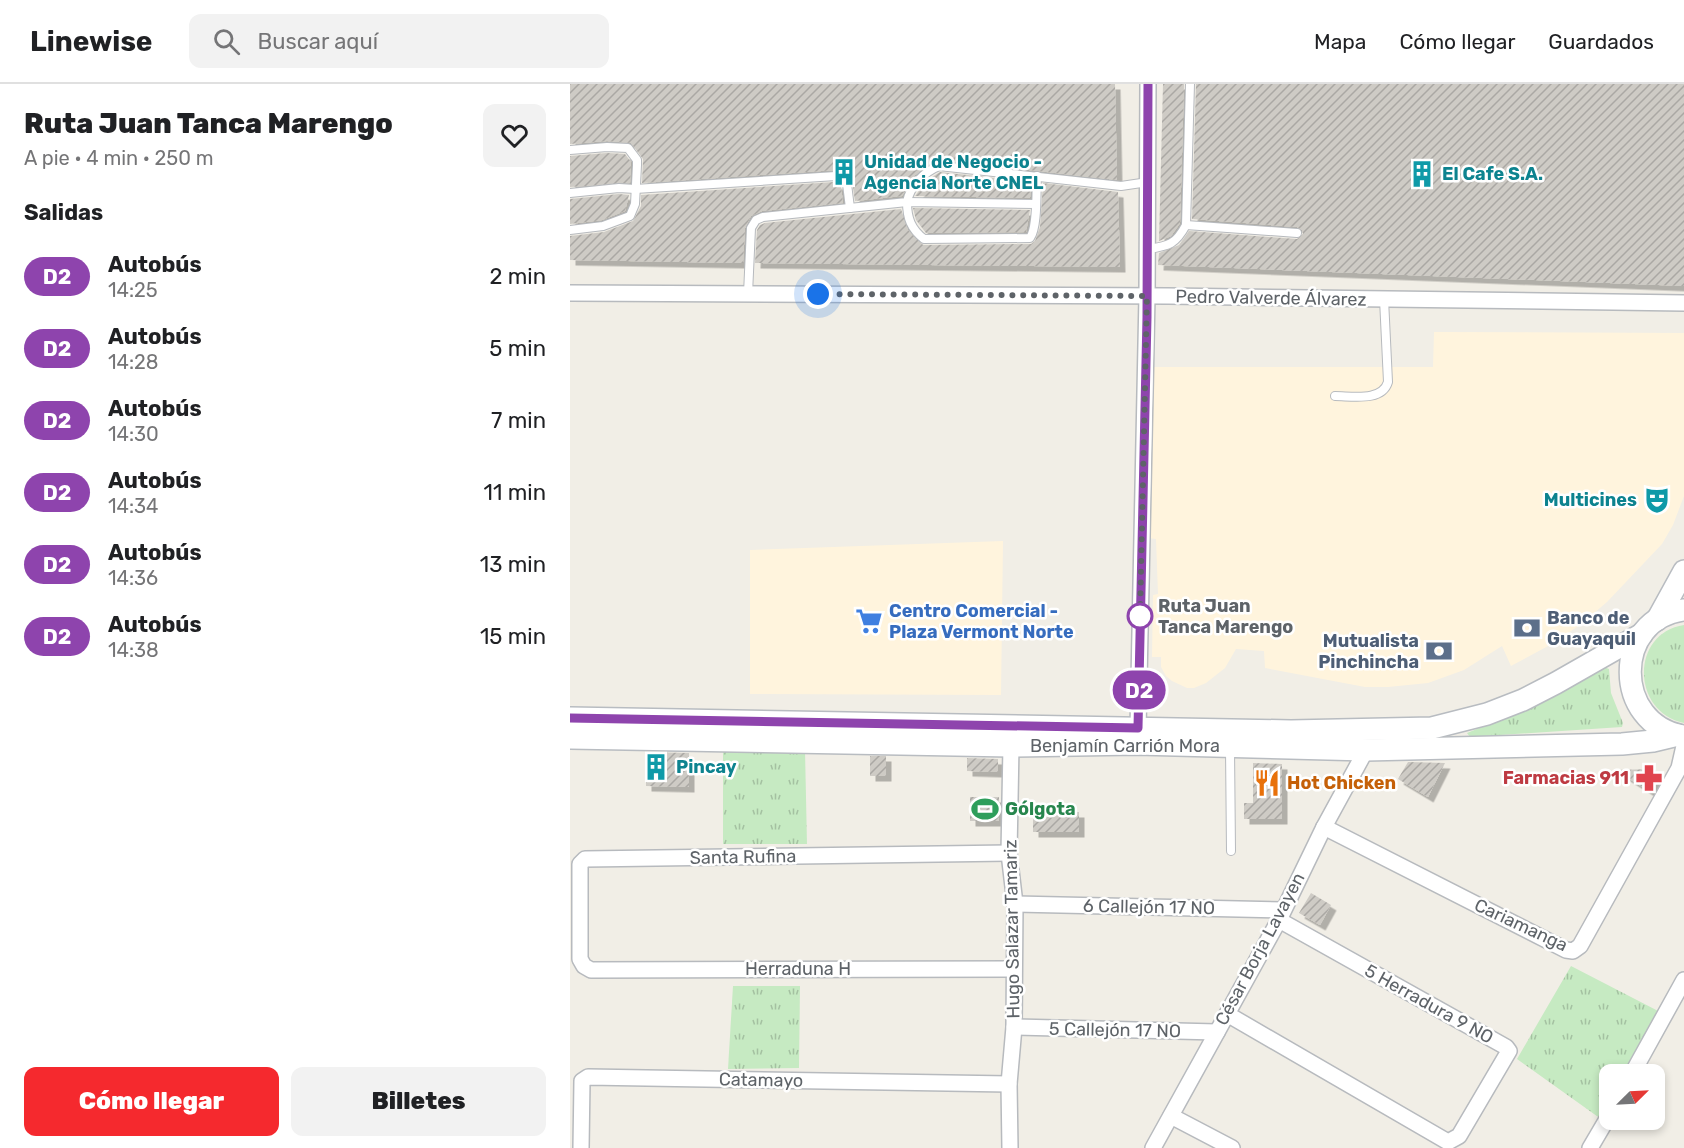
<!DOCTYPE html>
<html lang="es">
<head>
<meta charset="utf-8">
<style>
  :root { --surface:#fff; --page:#f2f2f2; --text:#202124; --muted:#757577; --line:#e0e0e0; --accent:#f5292e }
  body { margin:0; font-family:Rubik,sans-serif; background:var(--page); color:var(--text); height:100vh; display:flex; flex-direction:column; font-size:22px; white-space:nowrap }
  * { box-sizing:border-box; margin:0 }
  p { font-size:20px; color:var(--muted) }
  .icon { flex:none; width:33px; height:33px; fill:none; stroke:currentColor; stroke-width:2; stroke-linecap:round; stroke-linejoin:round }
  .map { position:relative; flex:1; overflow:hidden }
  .sheet { display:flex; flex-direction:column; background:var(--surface); width:570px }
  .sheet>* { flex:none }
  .badge { padding:0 12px; border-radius:20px; font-size:21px; line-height:39px }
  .needle { width:39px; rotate:66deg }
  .buttons { position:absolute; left:1029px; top:980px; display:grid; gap:12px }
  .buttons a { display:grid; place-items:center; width:66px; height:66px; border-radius:12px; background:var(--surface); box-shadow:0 3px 9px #0003; font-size:30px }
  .you { position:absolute; width:30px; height:30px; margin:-15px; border:4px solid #fff; border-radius:50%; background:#1a73e8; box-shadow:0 0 0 9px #1a73e833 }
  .map>.badge { position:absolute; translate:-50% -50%; box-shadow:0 0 0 3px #fff }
  h2 { padding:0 24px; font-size:22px; line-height:54px }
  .round { display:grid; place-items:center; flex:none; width:63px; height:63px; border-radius:12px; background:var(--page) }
  .overview { display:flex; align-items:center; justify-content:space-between; height:102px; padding:0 24px }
  h1 { font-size:28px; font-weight:800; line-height:45px }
  .button { display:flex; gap:12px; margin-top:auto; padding:12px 24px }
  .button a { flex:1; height:69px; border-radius:12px; background:var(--accent); color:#fff; font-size:24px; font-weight:800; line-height:69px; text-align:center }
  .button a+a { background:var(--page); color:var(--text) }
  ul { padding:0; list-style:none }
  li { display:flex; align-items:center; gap:18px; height:72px; padding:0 24px }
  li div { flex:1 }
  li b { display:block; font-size:22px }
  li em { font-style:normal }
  li .badge { min-width:66px; font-weight:700; text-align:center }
  header { display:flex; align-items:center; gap:36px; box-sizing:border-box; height:84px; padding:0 30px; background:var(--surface); border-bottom:2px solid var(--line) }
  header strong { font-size:28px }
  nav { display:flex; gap:33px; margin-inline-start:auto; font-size:21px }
  .search { width:420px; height:54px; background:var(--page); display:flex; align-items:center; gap:15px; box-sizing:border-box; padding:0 21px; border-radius:12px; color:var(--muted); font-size:22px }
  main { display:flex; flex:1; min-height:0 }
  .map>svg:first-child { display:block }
  .commercial { fill:#fff4dd }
  .grass { fill:url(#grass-tufts) }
  .building { fill:url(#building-hatch); filter:url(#shadow) }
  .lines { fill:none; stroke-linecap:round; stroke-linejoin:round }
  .lane-casing { stroke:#b7babe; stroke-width:10 }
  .street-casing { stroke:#b7babe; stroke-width:18 }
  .secondary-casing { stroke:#b8bcc1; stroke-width:24 }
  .lane { stroke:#fff; stroke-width:8 }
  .street { stroke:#fff; stroke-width:15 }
  .secondary { stroke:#fff; stroke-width:21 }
  .line-casing { stroke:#fff; stroke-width:14 }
  .line { stroke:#8e44ad; stroke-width:9 }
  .walk { stroke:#5e6368; stroke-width:6; stroke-dasharray:0 10.8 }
  .stop-dot { fill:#fff; stroke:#8e44ad; stroke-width:3 }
  .labels { text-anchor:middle; stroke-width:5; stroke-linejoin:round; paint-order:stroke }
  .culture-label { font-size:18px; font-weight:bold; fill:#0d838f; stroke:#fff; text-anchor:start }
  .street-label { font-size:18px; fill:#5e6368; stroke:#fff }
  .stop-label { font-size:18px; font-weight:bold; fill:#5e6368; stroke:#fff; text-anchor:start }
  .shop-label { font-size:18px; font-weight:bold; fill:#366cbe; stroke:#fff; text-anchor:start }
  .service-label { font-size:18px; font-weight:bold; fill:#4e5e75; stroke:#fff; text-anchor:start }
  .health-label { font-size:18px; font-weight:bold; fill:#be3a42; stroke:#fff; text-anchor:end }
  .food-label { font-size:18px; font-weight:bold; fill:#c56008; stroke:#fff; text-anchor:start }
  .leisure-label { font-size:18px; font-weight:bold; fill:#27864d; stroke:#fff; text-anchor:start }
</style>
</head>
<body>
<header>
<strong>Linewise</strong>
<div class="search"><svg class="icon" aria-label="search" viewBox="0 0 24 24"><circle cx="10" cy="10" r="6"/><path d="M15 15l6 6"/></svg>Buscar aquí</div>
<nav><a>Mapa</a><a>Cómo llegar</a><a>Guardados</a></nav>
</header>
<main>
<section class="sheet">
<div class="overview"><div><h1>Ruta Juan Tanca Marengo</h1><p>A pie · 4 min · 250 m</p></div><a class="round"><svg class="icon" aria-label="heart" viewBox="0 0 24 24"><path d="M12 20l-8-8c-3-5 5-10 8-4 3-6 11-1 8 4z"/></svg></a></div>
<h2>Salidas</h2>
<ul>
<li><span class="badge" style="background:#8e44ad;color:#fff">D2</span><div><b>Autobús</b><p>14:25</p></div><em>2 min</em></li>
<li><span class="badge" style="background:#8e44ad;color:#fff">D2</span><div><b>Autobús</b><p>14:28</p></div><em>5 min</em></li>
<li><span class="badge" style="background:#8e44ad;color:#fff">D2</span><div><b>Autobús</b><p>14:30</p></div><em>7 min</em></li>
<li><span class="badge" style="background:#8e44ad;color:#fff">D2</span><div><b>Autobús</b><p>14:34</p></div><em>11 min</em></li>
<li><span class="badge" style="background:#8e44ad;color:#fff">D2</span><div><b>Autobús</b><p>14:36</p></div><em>13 min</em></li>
<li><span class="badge" style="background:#8e44ad;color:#fff">D2</span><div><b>Autobús</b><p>14:38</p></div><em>15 min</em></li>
</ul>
<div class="button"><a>Cómo llegar</a><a>Billetes</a></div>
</section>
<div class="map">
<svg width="1114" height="1064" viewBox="0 0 1114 1064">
  <defs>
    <pattern id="grass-tufts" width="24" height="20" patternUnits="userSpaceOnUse" patternTransform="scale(1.5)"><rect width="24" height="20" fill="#c6eac2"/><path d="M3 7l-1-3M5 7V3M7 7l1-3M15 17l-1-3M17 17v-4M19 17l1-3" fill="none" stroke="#a4c1a1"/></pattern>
    <pattern id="building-hatch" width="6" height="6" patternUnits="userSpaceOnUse" patternTransform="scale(1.5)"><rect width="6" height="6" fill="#cecbc5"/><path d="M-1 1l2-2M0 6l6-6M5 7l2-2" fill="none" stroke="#aaa8a4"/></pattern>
    <filter id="shadow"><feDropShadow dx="5.5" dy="5.5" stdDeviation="0" flood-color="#0004"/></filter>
  </defs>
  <rect width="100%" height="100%" fill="#f1eee6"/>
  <g class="commercial">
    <path d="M864 248 1114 249V412L1103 441 1092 460 1037 518 1010 541 980 561 941 582 932 562 894 586 858 599 818 603H795L695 584 694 567 666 565 655 584 636 599 624 604H617L602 597 596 592 591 583V573H582L583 511 588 510 586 455 578 454 584 283H863Z"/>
    <path d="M433 457 431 611 180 610V466Z"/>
  </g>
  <g class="grass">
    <path d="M1114 541V639C1061 628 1060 549 1114 541Z"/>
    <path d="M1034 583 1039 585 1041 609 1053 639 1052 643 900 653 897 649 968 620Z"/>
    <path d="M153 662 235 666 237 760H153Z"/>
    <path d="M1001 882 1092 929 1057 990H1040L1039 1021 1031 1035 947 975Z"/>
    <path d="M163 902H230L229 984 158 985Z"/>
  </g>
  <g class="building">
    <path d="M0 0H545L547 96 370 76 355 83 344 92 332 112 285 117 282 97 266 86 72 99 73 75 61 59 37 57 0 60Z"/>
    <path d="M593 0H614L610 139 601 152 589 157Z"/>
    <path d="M626 0H1114V202L588 181 589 169 609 161 619 147 727 155 733 150 732 146 727 143 622 135Z"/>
    <path d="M37 69 55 70 61 78 60 99 0 103V72Z"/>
    <path d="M370 88 461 98 460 114 345 112 357 96Z"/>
    <path d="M264 98 271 103 273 119 192 127 181 132 175 144 173 179 0 176V152L34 148 63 137 71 122V111Z"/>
    <path d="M473 99 548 108 550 183 185 179 187 146 190 141 195 139 331 125 338 146 353 161 461 160 465 157 470 143Z"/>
    <path d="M49 110 59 111 55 127 32 136 0 140V115Z"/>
    <path d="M343 124 460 126 456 148 356 149 346 136Z"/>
    <path d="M76 668 119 669V703L76 702Z"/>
    <rect x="300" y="672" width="16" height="20"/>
    <path d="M397 674 428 675V688L397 687Z"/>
    <path d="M838 678 875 679 858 713 828 695Z"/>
    <path d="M683 679 712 680V735H674V719H683Z"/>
    <path d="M1085 685 1088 692V697L1079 707 1045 686Z"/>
    <rect x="400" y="713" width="29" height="24"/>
    <rect x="463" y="728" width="46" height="20"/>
    <path d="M741 809 761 821 750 841 729 829Z"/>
  </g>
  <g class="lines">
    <defs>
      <g id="lane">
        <path d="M0 66 37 63 58 64 67 76V81L65 120 60 132 33 142 0 146"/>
        <path d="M0 109 49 104 65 105 266 92 277 100 280 124"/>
        <path d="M465 120 337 118C337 134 341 145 354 155L460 154C468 143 466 107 467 92"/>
        <path d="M616 141 727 149"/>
        <path d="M578 165C599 162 606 160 616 141L620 0"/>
        <path d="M178 210 181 144 186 136 193 133 337 118C340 102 354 88 369 82L551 102 578 98"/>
        <path d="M765 312C782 312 812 318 818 298L814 215"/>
        <path d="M660 664 661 767"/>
      </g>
      <g id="street">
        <path d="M0 209 598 212 1114 219"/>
        <path d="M568 644 577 212 578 0"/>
        <path d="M754 743 996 866 1003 867 1010 862 1109 684 1114 662"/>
        <path d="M439 769 15 775 10 780V875L14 882 21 886 443 885"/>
        <path d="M445 820 713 826"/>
        <path d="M657 930 878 1058 889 1052 939 967 936 963 709 836"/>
        <path d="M444 943 647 948"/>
        <path d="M1062 990 1114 896"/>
        <path d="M601 1032 662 1064"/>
        <path d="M11 1064 12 997 18 993 439 1000"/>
        <path d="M440 1064 439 1000 444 943 445 820 439 769 441 662"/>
        <path d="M583 1064 709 836 754 743 796 666"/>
        <path d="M1020 1064 1040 1030"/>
      </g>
      <g id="secondary">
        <path d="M1087 536 1114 487"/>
        <path d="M0 634 721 647 862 644 917 630 953 616 986 599 1072 550"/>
        <path d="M1113 652C1043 640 1042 535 1114 526"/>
        <path d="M0 654 441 662 567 660 796 666 1052 660 1083 657 1108 651"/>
      </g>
    </defs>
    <use href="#lane" class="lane-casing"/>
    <use href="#street" class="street-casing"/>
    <use href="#secondary" class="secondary-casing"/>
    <use href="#lane" class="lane"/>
    <use href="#street" class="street"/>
    <use href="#secondary" class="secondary"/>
  </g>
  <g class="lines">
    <defs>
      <path id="line" d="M0 634 568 644 577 233 578 0"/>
    </defs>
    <use href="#line" class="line-casing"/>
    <use href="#line" class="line"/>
    <path class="walk" d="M248 210 577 212 570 532"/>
  </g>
  <defs>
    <symbol id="building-bare" viewBox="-9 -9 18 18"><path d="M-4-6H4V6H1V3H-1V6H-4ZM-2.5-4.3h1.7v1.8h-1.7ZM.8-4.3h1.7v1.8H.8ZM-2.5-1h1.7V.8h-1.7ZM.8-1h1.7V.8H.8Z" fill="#0f9aa8" stroke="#fff" stroke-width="2.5" paint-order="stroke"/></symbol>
    <symbol id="theatre-bare" viewBox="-9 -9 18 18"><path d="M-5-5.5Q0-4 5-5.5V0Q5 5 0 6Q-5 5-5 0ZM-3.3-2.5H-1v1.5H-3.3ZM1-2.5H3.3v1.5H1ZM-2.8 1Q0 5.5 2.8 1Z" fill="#0f9aa8" stroke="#fff" stroke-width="2.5" paint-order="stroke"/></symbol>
    <symbol id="supermarket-bare" viewBox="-9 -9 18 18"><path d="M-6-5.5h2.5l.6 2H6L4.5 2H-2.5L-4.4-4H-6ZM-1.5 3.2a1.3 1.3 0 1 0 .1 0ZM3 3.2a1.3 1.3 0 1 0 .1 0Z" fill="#3f7fe0" stroke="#fff" stroke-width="2.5" paint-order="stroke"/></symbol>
    <symbol id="bank-bare" viewBox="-9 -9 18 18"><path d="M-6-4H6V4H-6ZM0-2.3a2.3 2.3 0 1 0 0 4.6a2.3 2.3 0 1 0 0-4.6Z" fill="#5c6f8a" stroke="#fff" stroke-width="2.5" paint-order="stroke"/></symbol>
    <symbol id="pharmacy-bare" viewBox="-9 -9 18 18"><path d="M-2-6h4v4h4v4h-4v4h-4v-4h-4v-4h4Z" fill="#e0444e" stroke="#fff" stroke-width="2.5" paint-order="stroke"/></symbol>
    <symbol id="restaurant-bare" viewBox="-9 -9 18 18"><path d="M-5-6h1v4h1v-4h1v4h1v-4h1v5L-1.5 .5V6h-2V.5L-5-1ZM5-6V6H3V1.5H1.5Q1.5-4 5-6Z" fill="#e8710a" stroke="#fff" stroke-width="2.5" paint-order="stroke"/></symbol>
    <symbol id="stadium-bare" viewBox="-9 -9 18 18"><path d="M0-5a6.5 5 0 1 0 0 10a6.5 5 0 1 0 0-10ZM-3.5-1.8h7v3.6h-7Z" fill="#2e9e5b" stroke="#fff" stroke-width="2.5" paint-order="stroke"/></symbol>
  </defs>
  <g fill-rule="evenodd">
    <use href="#building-bare" x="255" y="69" width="38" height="38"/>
    <use href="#building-bare" x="833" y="71" width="38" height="38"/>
    <use href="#theatre-bare" x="1068" y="397" width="38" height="38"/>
    <use href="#supermarket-bare" x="280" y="518" width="38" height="38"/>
    <use href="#bank-bare" x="938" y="525" width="38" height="38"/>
    <use href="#bank-bare" x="850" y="548" width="38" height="38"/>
    <use href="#building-bare" x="67" y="664" width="38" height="38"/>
    <use href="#pharmacy-bare" x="1060" y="675" width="38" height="38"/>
    <use href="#restaurant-bare" x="678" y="680" width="38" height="38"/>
    <use href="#stadium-bare" x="396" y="706" width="38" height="38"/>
  </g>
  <circle class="stop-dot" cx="570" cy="532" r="12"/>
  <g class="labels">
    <g class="culture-label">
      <text x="294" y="84">Unidad de Negocio -<tspan x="294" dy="21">Agencia Norte CNEL</tspan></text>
      <text x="872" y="96">El Cafe S.A.</text>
      <text x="1067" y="422" text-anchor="end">Multicines</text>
      <text x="106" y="689">Pincay</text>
    </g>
    <g class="street-label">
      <text transform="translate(701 214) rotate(1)" y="6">Pedro Valverde Álvarez</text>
      <text x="555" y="668">Benjamín Carrión Mora</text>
      <text transform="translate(173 773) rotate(-1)" y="6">Santa Rufina</text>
      <text transform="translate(579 823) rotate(1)" y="6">6 Callejón 17 NO</text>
      <text transform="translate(951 841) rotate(25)" y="6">Cariamanga</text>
      <text transform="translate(442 845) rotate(-91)" y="6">Hugo Salazar Tamariz</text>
      <text transform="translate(690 865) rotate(-62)" y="6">César Borja Lavayen</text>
      <text x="228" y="891">Herraduna H</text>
      <text transform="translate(859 920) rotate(29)" y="6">5 Herradura 9 NO</text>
      <text transform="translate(545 946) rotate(1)" y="6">5 Callejón 17 NO</text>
      <text transform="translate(191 996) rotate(1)" y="6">Catamayo</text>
    </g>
    <g class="stop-label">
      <text x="588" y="528">Ruta Juan<tspan x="588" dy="21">Tanca Marengo</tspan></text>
    </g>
    <g class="shop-label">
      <text x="319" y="533">Centro Comercial -<tspan x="319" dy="21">Plaza Vermont Norte</tspan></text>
    </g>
    <g class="service-label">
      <text x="977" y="540">Banco de<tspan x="977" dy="21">Guayaquil</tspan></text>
      <text x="849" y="563" text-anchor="end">Mutualista<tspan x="849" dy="21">Pinchincha</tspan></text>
    </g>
    <g class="health-label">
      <text x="1059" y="700">Farmacias 911</text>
    </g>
    <g class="food-label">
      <text x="717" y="705">Hot Chicken</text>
    </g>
    <g class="leisure-label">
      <text x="435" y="731">Gólgota</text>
    </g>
  </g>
</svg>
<div class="buttons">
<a><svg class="needle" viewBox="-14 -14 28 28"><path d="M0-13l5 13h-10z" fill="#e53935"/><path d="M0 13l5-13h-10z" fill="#757577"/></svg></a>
</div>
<div class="you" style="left:248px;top:210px"></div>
<b class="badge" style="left:569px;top:606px;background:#8e44ad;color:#fff">D2</b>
</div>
</main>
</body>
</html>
